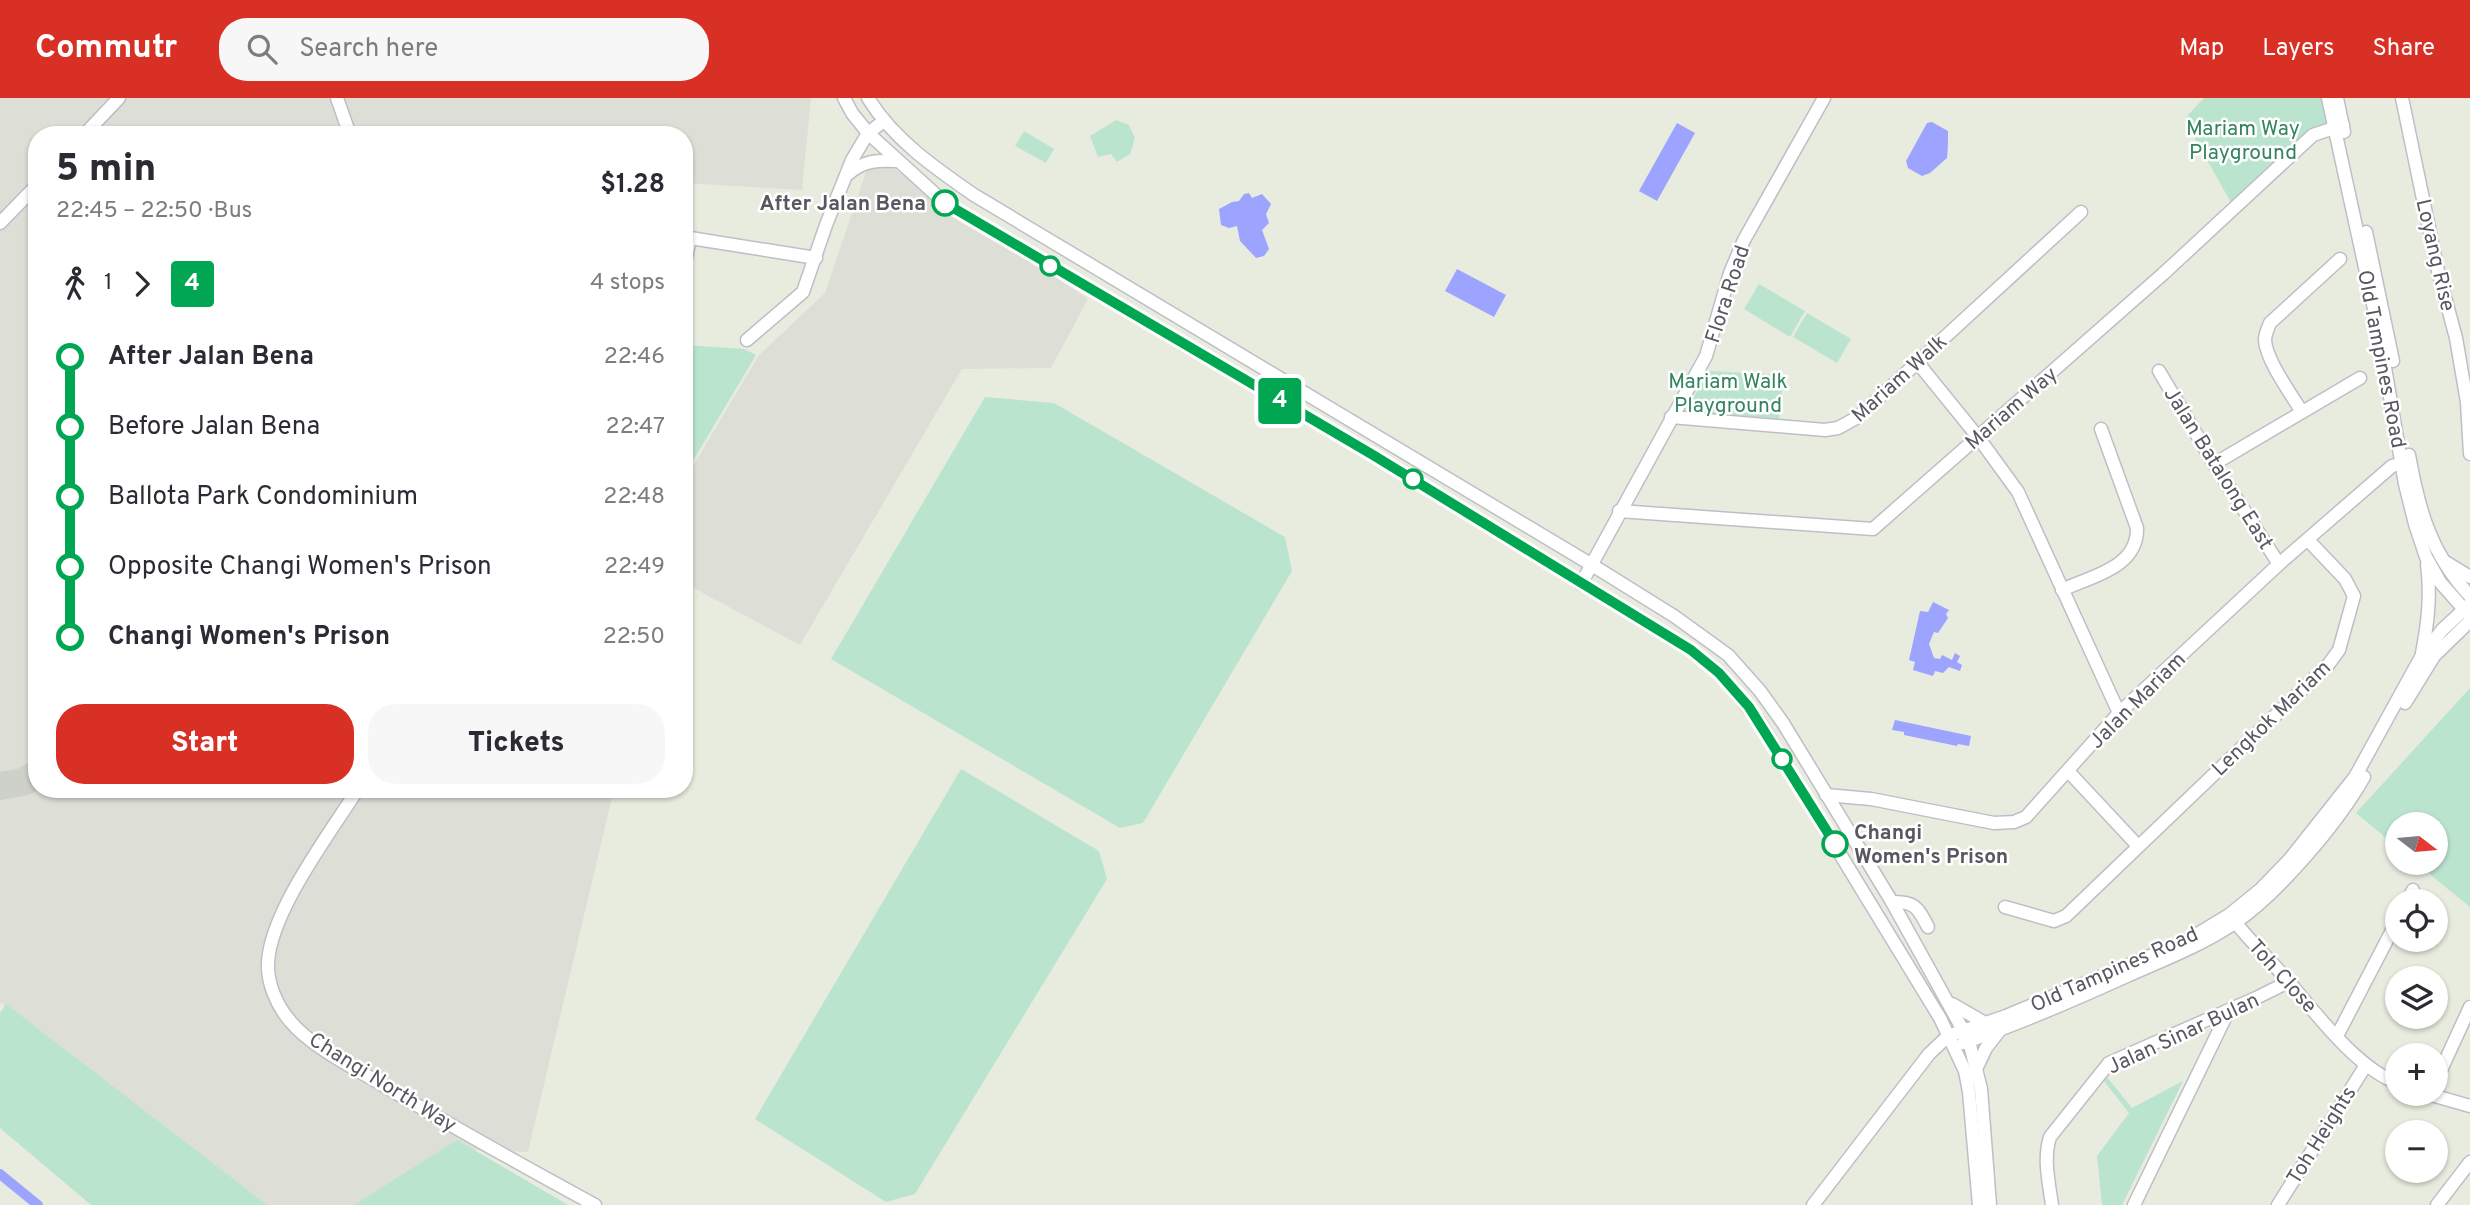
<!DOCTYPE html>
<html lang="en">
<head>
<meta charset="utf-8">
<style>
  :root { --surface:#fff; --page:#f7f7f7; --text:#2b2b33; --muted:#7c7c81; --accent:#d93025 }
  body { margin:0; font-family:Overpass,sans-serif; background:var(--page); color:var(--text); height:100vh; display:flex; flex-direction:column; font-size:26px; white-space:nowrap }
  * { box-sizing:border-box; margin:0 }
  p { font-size:23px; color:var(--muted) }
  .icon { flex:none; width:38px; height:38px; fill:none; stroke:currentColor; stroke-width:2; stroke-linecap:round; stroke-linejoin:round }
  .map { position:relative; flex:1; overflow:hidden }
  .details { position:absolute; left:28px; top:28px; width:665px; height:672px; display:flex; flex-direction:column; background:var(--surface); border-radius:28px; box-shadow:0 2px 5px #0004 }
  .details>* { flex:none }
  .badge { padding:0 14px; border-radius:5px; font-size:24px; line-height:46px }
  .needle { width:46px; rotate:106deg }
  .controls { position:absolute; left:2385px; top:714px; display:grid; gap:14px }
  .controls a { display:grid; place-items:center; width:63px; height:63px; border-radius:50%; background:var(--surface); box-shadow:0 2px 5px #0004; font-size:35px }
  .map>.badge { position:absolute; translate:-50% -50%; box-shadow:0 0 0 4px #fff }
  .legs { display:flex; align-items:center; gap:10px; height:77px; padding:0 28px; font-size:23px }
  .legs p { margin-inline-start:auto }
  .head { display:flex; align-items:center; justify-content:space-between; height:119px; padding:0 28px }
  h1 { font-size:38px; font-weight:800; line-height:52px }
  .action { display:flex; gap:14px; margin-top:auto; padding:14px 28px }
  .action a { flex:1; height:80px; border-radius:28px; background:var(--accent); color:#fff; font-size:28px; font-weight:800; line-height:80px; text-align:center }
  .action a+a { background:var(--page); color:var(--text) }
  ul { padding:0 28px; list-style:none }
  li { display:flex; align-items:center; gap:24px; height:70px; font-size:26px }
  li i { display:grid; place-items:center; width:10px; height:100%; margin:0 9px; background:currentColor }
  li i::after { content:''; width:18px; height:18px; margin:-9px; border:5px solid; border-radius:50%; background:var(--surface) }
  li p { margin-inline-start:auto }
  li:first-child i { background:linear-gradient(#0000 50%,currentColor 0) }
  li:last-child i { background:linear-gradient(currentColor 50%,#0000 0) }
  header { display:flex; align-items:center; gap:42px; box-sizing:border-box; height:98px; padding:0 35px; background:var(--accent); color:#fff }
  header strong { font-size:33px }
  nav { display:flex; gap:38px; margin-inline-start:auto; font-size:24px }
  .search { width:490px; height:63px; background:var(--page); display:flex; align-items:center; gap:18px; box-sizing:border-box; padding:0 24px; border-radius:28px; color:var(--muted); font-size:26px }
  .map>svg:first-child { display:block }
  .industrial { fill:#dddfd7 }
  .green { fill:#bbe4cf }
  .water { fill:#9ca4ff }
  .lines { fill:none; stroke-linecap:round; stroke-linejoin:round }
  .canal { stroke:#9ca4ff; stroke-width:10 }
  .taxiway { stroke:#ced0ca; stroke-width:28 }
  .minor-casing { stroke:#bfbec7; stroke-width:15 }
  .minor { stroke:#fff; stroke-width:12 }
  .line-1-casing { stroke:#fff; stroke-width:16 }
  .line-1 { stroke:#00a651; stroke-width:10 }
  .stop-1-dot { fill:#fff; stroke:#00a651; stroke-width:3.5 }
  .labels { text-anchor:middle; stroke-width:5; stroke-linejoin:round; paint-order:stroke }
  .park-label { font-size:21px; fill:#34845e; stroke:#fff }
  .stop-label { font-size:21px; font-weight:bold; fill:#595861; stroke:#fff; text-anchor:end }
  .street-label { font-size:21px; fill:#595861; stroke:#fff }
</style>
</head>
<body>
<header>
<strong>Commutr</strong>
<div class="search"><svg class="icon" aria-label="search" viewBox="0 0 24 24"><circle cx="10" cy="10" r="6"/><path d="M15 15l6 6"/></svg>Search here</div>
<nav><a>Map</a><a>Layers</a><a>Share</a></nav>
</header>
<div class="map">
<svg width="2470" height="1107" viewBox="0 0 2470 1107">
  <rect width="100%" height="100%" fill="#e8ecdf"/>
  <g class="industrial">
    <path d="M0 0H811L802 92 684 85V37H37V691H614L528 1054 458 1051 368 1107H254L0 904Z"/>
    <path d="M872 56 1088 201 1051 270 962 271 800 547 684 485V383L759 257 825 195Z"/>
  </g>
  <g class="green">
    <path d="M2204 0H2322L2329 29 2233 108 2186 25 2188 17Z"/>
    <path d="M1116 22 1129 27 1135 40 1130 56 1117 64 1111 56 1098 59 1090 38Z"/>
    <path d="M1024 33 1054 51 1046 65 1015 48Z"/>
    <path d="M1759 186 1805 213 1790 239 1744 211Z"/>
    <path d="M1807 215 1851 241 1837 265 1793 239Z"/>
    <path d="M684 247 744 251 756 257 684 378Z"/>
    <path d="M1710 273 1784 277 1779 321 1699 314 1693 308V300Z"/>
    <path d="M985 299 1054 305 1285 439 1292 473 1143 725 1120 730 831 561Z"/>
    <path d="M2470 590V809L2416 765H2436V726H2398L2397 749 2356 715Z"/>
    <path d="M961 671 1099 753 1107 781 915 1096 886 1104 755 1021Z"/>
    <path d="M6 906 267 1107H91L0 1030V915Z"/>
    <path d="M2107 979 2132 1010 2183 983 2122 1107H2102L2097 1058 2129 1015 2104 983Z"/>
    <path d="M457 1042 568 1107H354Z"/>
  </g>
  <g class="water">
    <path d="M1932 24 1948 33C1948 42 1948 50 1947 60L1930 75 1922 78 1908 70 1906 63 1927 25Z"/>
    <path d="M1677 25 1695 35 1657 103 1639 93Z"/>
    <path d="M1249 95 1252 100 1262 96 1271 106 1266 116 1269 125 1262 132 1269 151 1264 158 1256 160 1240 143 1237 128 1229 130 1221 127 1219 111 1232 104 1239 103 1244 96Z"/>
    <path d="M1457 171 1506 197 1494 219 1445 193Z"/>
    <path d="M1933 504 1949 512 1946 516 1948 520 1938 535 1934 534 1929 546 1934 560 1940 561 1942 557 1952 562 1955 555 1960 558 1957 564 1962 567 1960 573 1949 569 1943 575 1935 573 1933 578 1913 572 1915 564 1909 562 1920 513 1928 514Z"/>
    <path d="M1895 622 1971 638 1969 648 1958 646 1957 648 1904 637V634L1892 632Z"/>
  </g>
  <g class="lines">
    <path class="canal" d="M0 1076 38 1107"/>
    <path class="taxiway" d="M0 688 23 684 37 676"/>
    <defs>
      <g id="minor">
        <path d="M337 0 350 37"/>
        <path d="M844 0 852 15 868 35 945 105 1373 357 1691 552 1719 574 1759 623 1940 920 1965 973 1969 994 1979 1107"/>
        <path d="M868 0C893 41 935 70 974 97L1592 467 1674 518 1728 557 1760 593 1783 625 1892 804 1969 943 1981 991 1990 1107"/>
        <path d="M2328 0 2378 229 2405 386 2415 426 2426 459 2440 484 2469 517"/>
        <path d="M2337 0 2344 34"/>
        <path d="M2402 0 2438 173 2456 240 2467 304 2470 356"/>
        <path d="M84 37 119 0"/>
        <path d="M848 76C863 63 877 62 896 63"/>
        <path d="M0 125 37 87"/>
        <path d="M2366 134 2393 263"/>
        <path d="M684 139 816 160"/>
        <path d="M684 170 690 140"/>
        <path d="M747 242 803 194 826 127 852 62 868 35 884 23"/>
        <path d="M1918 265 1978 339 2018 394 2119 615"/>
        <path d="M2159 273 2214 366 2279 466"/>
        <path d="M2302 314C2291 296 2266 262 2265 242 2265 235 2268 231 2270 225L2340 161"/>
        <path d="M1671 319 1825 332 1838 330 1858 319 2081 114"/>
        <path d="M2409 357C2419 413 2431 456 2470 498"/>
        <path d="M2214 366 2360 280"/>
        <path d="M1619 413 1873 431 2163 176 2313 37 2343 27"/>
        <path d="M2444 463 2470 479"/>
        <path d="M1581 486 1706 258 1730 175 1744 142 1824 0"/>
        <path d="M2062 492C2091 478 2138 470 2137 430L2101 331"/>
        <path d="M2422 555C2428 524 2431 497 2427 466"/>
        <path d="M2405 605 2434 558 2470 523"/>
        <path d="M2068 673 2138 748"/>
        <path d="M358 691C330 735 270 814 268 865 267 885 277 908 290 923 311 949 358 972 386 989 455 1030 525 1069 595 1107"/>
        <path d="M1826 697 1871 701 1994 725 2014 724 2026 719 2119 615 2279 466 2392 368 2410 363"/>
        <path d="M2407 803 2413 792"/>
        <path d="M1892 804C1915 803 1918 810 1928 829"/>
        <path d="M2005 809 2054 823 2066 818 2328 567 2339 552 2354 498 2345 481 2308 442"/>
        <path d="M2232 820C2247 840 2266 858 2283 877 2312 910 2356 971 2398 985"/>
        <path d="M1952 906 1985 925"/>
        <path d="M2337 938 2398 821"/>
        <path d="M1963 945C2019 926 2074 902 2127 878 2163 862 2200 848 2233 826 2278 796 2337 726 2364 679"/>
        <path d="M1977 969 1986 950 2000 932"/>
        <path d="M2436 983 2470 909"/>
        <path d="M2428 996 2470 1008"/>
        <path d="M1813 1107 1929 956 1948 938 2006 918 2186 843 2229 817 2261 791 2289 762 2355 679 2421 559 2442 532 2470 506"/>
        <path d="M2052 1107C2049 1085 2043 1061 2050 1039L2109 965 2256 900 2288 884"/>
        <path d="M2134 1107 2229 912"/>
        <path d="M2278 1107 2366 967"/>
        <path d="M2437 1107 2470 1064"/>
      </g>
    </defs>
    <use href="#minor" class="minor-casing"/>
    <use href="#minor" class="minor"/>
  </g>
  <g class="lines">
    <defs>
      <path id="line-1" d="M945 105 1373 357 1691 552 1719 575 1749 609 1835 746"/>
    </defs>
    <use href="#line-1" class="line-1-casing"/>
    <use href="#line-1" class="line-1"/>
  </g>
  <g class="stop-1-dot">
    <circle cx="945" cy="105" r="12"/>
    <circle cx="1050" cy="168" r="9"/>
    <circle cx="1413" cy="381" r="9"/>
    <circle cx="1782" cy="661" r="9"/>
    <circle cx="1835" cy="746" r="12"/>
  </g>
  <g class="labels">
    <g class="park-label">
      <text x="2243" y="37">Mariam Way<tspan x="2243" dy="24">Playground</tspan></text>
      <text x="1728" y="290">Mariam Walk<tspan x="1728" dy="24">Playground</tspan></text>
    </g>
    <g class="stop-label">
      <text x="926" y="112">After Jalan Bena</text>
      <text x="1854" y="741" text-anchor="start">Changi<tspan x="1854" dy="24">Women's Prison</tspan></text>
    </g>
    <g class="street-label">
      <text transform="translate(2436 157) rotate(77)" y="7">Loyang Rise</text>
      <text transform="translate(1727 196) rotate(-72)" y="7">Flora Road</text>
      <text transform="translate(2382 261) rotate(79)" y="7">Old Tampines Road</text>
      <text transform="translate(1899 280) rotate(-42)" y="7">Mariam Walk</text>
      <text transform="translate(2011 310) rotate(-41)" y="7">Mariam Way</text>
      <text transform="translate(2219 370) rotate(58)" y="7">Jalan Batalong East</text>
      <text transform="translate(2137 602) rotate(-45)" y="7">Jalan Mariam</text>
      <text transform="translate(2271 620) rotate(-44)" y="7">Lengkok Mariam</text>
      <text transform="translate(2114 871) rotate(-24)" y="7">Old Tampines Road</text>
      <text transform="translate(2283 878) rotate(48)" y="7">Toh Close</text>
      <text transform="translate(2183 935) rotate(-25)" y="7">Jalan Sinar Bulan</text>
      <text transform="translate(383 984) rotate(32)" y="7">Changi North Way</text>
      <text transform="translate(2321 1037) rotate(-58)" y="7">Toh Heights</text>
    </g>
  </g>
</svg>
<div class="controls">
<a><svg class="needle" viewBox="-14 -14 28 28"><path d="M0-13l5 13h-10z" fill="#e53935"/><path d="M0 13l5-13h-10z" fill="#7c7c81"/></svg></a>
<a><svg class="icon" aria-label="locate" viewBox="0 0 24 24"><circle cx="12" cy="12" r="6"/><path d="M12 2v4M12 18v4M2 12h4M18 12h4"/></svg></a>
<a><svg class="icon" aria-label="layers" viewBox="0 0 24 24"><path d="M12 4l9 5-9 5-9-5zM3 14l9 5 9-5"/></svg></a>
<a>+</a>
<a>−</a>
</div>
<b class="badge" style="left:1280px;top:303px;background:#00a651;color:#fff">4</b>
<section class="details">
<div class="head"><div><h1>5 min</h1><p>22:45 – 22:50 · Bus</p></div><b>$1.28</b></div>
<div class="legs"><svg class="icon" aria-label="walk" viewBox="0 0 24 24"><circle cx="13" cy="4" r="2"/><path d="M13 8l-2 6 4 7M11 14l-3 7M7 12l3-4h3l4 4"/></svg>1<svg class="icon" aria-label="forward" viewBox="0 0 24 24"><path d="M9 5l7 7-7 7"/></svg><b class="badge" style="background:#00a651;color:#fff">4</b><p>4 stops</p></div>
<ul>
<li><i style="color:#00a651"></i><b>After Jalan Bena</b><p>22:46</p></li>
<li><i style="color:#00a651"></i><span>Before Jalan Bena</span><p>22:47</p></li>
<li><i style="color:#00a651"></i><span>Ballota Park Condominium</span><p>22:48</p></li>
<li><i style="color:#00a651"></i><span>Opposite Changi Women's Prison</span><p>22:49</p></li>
<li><i style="color:#00a651"></i><b>Changi Women's Prison</b><p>22:50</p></li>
</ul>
<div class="action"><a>Start</a><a>Tickets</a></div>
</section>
</div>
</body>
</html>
